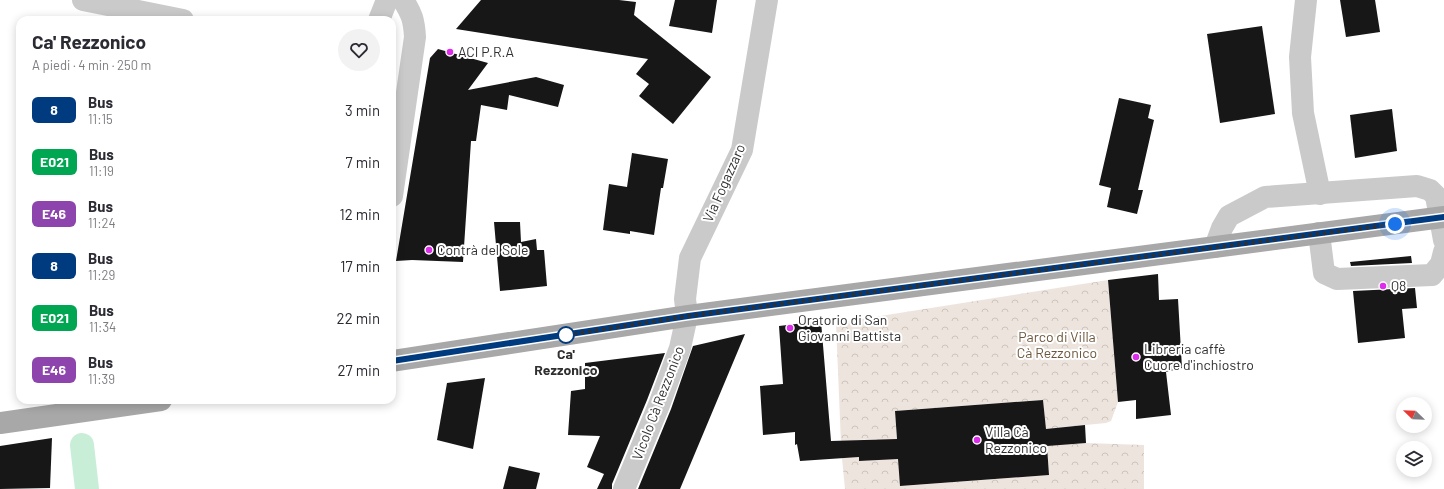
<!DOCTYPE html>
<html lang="it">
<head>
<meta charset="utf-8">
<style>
  :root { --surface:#fff; --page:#f2f2f3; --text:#2b2b33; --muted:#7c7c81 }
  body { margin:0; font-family:Barlow,sans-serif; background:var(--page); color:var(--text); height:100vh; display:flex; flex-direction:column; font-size:15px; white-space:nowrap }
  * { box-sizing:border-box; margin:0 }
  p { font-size:13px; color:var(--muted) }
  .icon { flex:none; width:22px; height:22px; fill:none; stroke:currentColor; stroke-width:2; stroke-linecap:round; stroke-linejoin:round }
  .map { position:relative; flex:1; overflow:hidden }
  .sheet { position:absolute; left:16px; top:16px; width:380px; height:388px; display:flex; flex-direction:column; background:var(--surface); border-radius:12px; box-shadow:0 2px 10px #0003 }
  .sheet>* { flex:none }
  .badge { padding:0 8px; border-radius:6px; font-size:14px; line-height:26px }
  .needle { width:26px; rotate:293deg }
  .controls { position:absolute; left:1396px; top:397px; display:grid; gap:8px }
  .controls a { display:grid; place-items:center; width:36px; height:36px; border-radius:50%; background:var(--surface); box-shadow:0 2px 10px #0003; font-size:20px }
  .you { position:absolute; width:20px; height:20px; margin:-10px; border:3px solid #fff; border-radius:50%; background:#1a73e8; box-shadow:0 0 0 6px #1a73e833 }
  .map>.badge { position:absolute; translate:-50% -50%; box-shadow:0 0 0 2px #fff }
  .round { display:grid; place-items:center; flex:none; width:42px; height:42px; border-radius:21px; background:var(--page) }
  .head { display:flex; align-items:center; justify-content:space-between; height:68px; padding:0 16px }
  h1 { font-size:19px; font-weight:700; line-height:30px }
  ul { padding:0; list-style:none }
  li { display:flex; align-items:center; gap:12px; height:52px; padding:0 16px }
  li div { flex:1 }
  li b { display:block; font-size:15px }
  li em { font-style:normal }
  li .badge { min-width:44px; font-weight:700; text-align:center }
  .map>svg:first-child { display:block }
  .park { fill:url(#park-crowns) }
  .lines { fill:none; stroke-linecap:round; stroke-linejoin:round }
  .canal { stroke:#c9eed7; stroke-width:24 }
  .building { fill:#171717 }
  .minor { stroke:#cacaca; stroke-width:22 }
  .major { stroke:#a8a8a8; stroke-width:22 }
  .line-casing { stroke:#fff; stroke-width:9 }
  .line { stroke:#003b80; stroke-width:6 }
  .walk { stroke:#303030; stroke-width:4; stroke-dasharray:0 7.2 }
  .poi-dot { fill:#de2cec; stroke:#fff; stroke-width:1.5 }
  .stop-dot { fill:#fff; stroke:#003b80; stroke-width:2 }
  .labels { text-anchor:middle; stroke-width:4; stroke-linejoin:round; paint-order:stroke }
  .poi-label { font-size:14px; fill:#303030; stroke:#fff; text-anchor:start }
  .street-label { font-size:14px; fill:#303030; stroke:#fff }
  .park-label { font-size:14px; fill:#6d563b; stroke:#fff }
  .stop-label { font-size:14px; font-weight:bold; fill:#303030; stroke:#fff }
</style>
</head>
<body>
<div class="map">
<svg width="1444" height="489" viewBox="0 0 1444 489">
  <defs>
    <pattern id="park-crowns" width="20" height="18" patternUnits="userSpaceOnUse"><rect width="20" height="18" fill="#ede4dd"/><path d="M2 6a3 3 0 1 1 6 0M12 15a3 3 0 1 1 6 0" fill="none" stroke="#ccc4be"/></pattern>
  </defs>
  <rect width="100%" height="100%" fill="#fff"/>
  <g class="park">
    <path d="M1108 280 1118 402 1111 421 1106 423 1065 427 1046 431 1043 400 895 411 897 441 877 443V439L858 440 841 444 836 323Z"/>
    <path d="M1086 443 1144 445V489H845L842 458 859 457V461L877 460 898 455 901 486 1049 475 1047 444Z"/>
  </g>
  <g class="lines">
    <path class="canal" d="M82 445 87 489"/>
  </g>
  <g class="building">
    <path d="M481 0H619L636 2 634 15 711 77 673 124 639 96 649 84 636 74 648 59 456 29Z"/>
    <path d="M675 0H717L712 33 669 26Z"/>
    <path d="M1340 0H1375L1380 32 1346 37Z"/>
    <path d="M1262 26 1275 114 1220 123 1207 34Z"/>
    <path d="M438 49 488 63 468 90 536 77 564 85 558 107 509 95 507 110 481 105 476 141H471L463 262 412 260 396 261 430 58Z"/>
    <path d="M1119 98 1151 105 1148 118 1154 120 1138 190H1143L1137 214 1107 207 1111 188 1099 185Z"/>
    <path d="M1392 109 1397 151 1355 158 1350 115Z"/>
    <path d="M632 153 668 159 663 188H661L654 235 630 231V234L603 230 609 184 627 187Z"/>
    <path d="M494 222H520L521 242 536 239 537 250H544L547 286 500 291Z"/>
    <path d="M1411 256 1412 263 1351 266 1350 262Z"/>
    <path d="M1158 274 1159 300 1178 299 1182 368 1166 372 1171 415 1136 419V400L1118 402 1108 280Z"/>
    <path d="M1415 288 1417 308 1402 309 1405 338 1358 343 1353 291Z"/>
    <path d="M821 321 831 441 897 439 895 411 1043 400 1046 429 1085 425 1086 443 1047 446 1049 475 900 486 898 459 859 461V457L800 461 797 444 795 445V432L763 435 760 386 783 384 779 326Z"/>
    <path d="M745 334 680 489H638L671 409 693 346Z"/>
    <path d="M665 353 647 400 612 484V489H597L604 474 587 467 600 436 568 435 571 391 585 389V363Z"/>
    <path d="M485 378 473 449 437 440 447 383Z"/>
    <path d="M52 438 50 488 0 489V446Z"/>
    <path d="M509 466 540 473 536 489H503Z"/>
  </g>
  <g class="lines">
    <g class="minor">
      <path d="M83 0 183 20"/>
      <path d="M1306 0 1300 57 1303 113 1320 194"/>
      <path d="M379 20 387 0"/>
      <path d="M392 196 415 37C414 20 412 14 403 0"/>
      <path d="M1319 233 1324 273 1337 279 1432 275 1441 264 1444 252"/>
      <path d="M1215 247 1222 228 1229 216 1265 197 1417 186 1430 190 1436 196 1444 240"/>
      <path d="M624 489 659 405 680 348 687 316 685 299 690 258 742 150 767 0"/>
    </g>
    <g class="major">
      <path d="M392 361 687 316 1444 217"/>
      <path d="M0 423 161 400"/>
    </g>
  </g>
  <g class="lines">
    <defs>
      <path id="line" d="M392 361 688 316 1444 217"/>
    </defs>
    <use href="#line" class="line-casing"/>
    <use href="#line" class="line"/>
    <path class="walk" d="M566 335 560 336 688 316 1395 224"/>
  </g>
  <g class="poi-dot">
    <circle cx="450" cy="52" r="4"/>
    <circle cx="429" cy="250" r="4"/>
    <circle cx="1383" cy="286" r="4"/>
    <circle cx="790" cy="328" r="4"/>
    <circle cx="1136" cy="357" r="4"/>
    <circle cx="977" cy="440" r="4"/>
  </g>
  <circle class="stop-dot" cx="566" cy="335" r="8"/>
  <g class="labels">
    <g class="poi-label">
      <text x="458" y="57">ACI P.R.A</text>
      <text x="437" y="255">Contrà del Sole</text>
      <text x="1391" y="291">Q8</text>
      <text x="798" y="325">Oratorio di San<tspan x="798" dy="16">Giovanni Battista</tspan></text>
      <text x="1144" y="354">Libreria caffè<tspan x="1144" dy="16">Cuore d'inchiostro</tspan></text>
      <text x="985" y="437">Villa Cà<tspan x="985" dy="16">Rezzonico</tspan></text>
    </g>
    <g class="street-label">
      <text transform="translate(724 183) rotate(-66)" y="5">Via Fogazzaro</text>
      <text transform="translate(658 403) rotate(-69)" y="5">Vicolo Cà Rezzonico</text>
    </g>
    <g class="park-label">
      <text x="1057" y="342">Parco di Villa<tspan x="1057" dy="16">Cà Rezzonico</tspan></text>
    </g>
    <g class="stop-label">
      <text x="566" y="359">Ca'<tspan x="566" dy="16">Rezzonico</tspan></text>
    </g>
  </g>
</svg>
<div class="controls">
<a><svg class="needle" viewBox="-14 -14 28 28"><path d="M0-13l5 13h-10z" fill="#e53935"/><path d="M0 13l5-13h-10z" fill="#7c7c81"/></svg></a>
<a><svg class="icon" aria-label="layers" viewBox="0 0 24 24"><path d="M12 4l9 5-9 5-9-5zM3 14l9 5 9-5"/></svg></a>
</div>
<div class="you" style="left:1395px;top:224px"></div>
<section class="sheet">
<div class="head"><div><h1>Ca' Rezzonico</h1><p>A piedi · 4 min · 250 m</p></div><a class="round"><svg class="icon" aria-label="heart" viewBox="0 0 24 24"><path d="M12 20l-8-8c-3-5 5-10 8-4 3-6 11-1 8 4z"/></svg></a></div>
<ul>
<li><span class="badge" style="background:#003b80;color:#fff">8</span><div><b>Bus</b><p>11:15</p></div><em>3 min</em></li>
<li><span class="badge" style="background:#00a651;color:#fff">E021</span><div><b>Bus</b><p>11:19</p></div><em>7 min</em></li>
<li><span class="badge" style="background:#8e44ad;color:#fff">E46</span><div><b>Bus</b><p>11:24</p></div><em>12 min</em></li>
<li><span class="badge" style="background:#003b80;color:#fff">8</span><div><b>Bus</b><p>11:29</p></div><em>17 min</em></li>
<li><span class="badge" style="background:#00a651;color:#fff">E021</span><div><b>Bus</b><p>11:34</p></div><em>22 min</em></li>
<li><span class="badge" style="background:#8e44ad;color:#fff">E46</span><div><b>Bus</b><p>11:39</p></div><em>27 min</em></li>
</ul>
</section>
</div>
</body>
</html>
